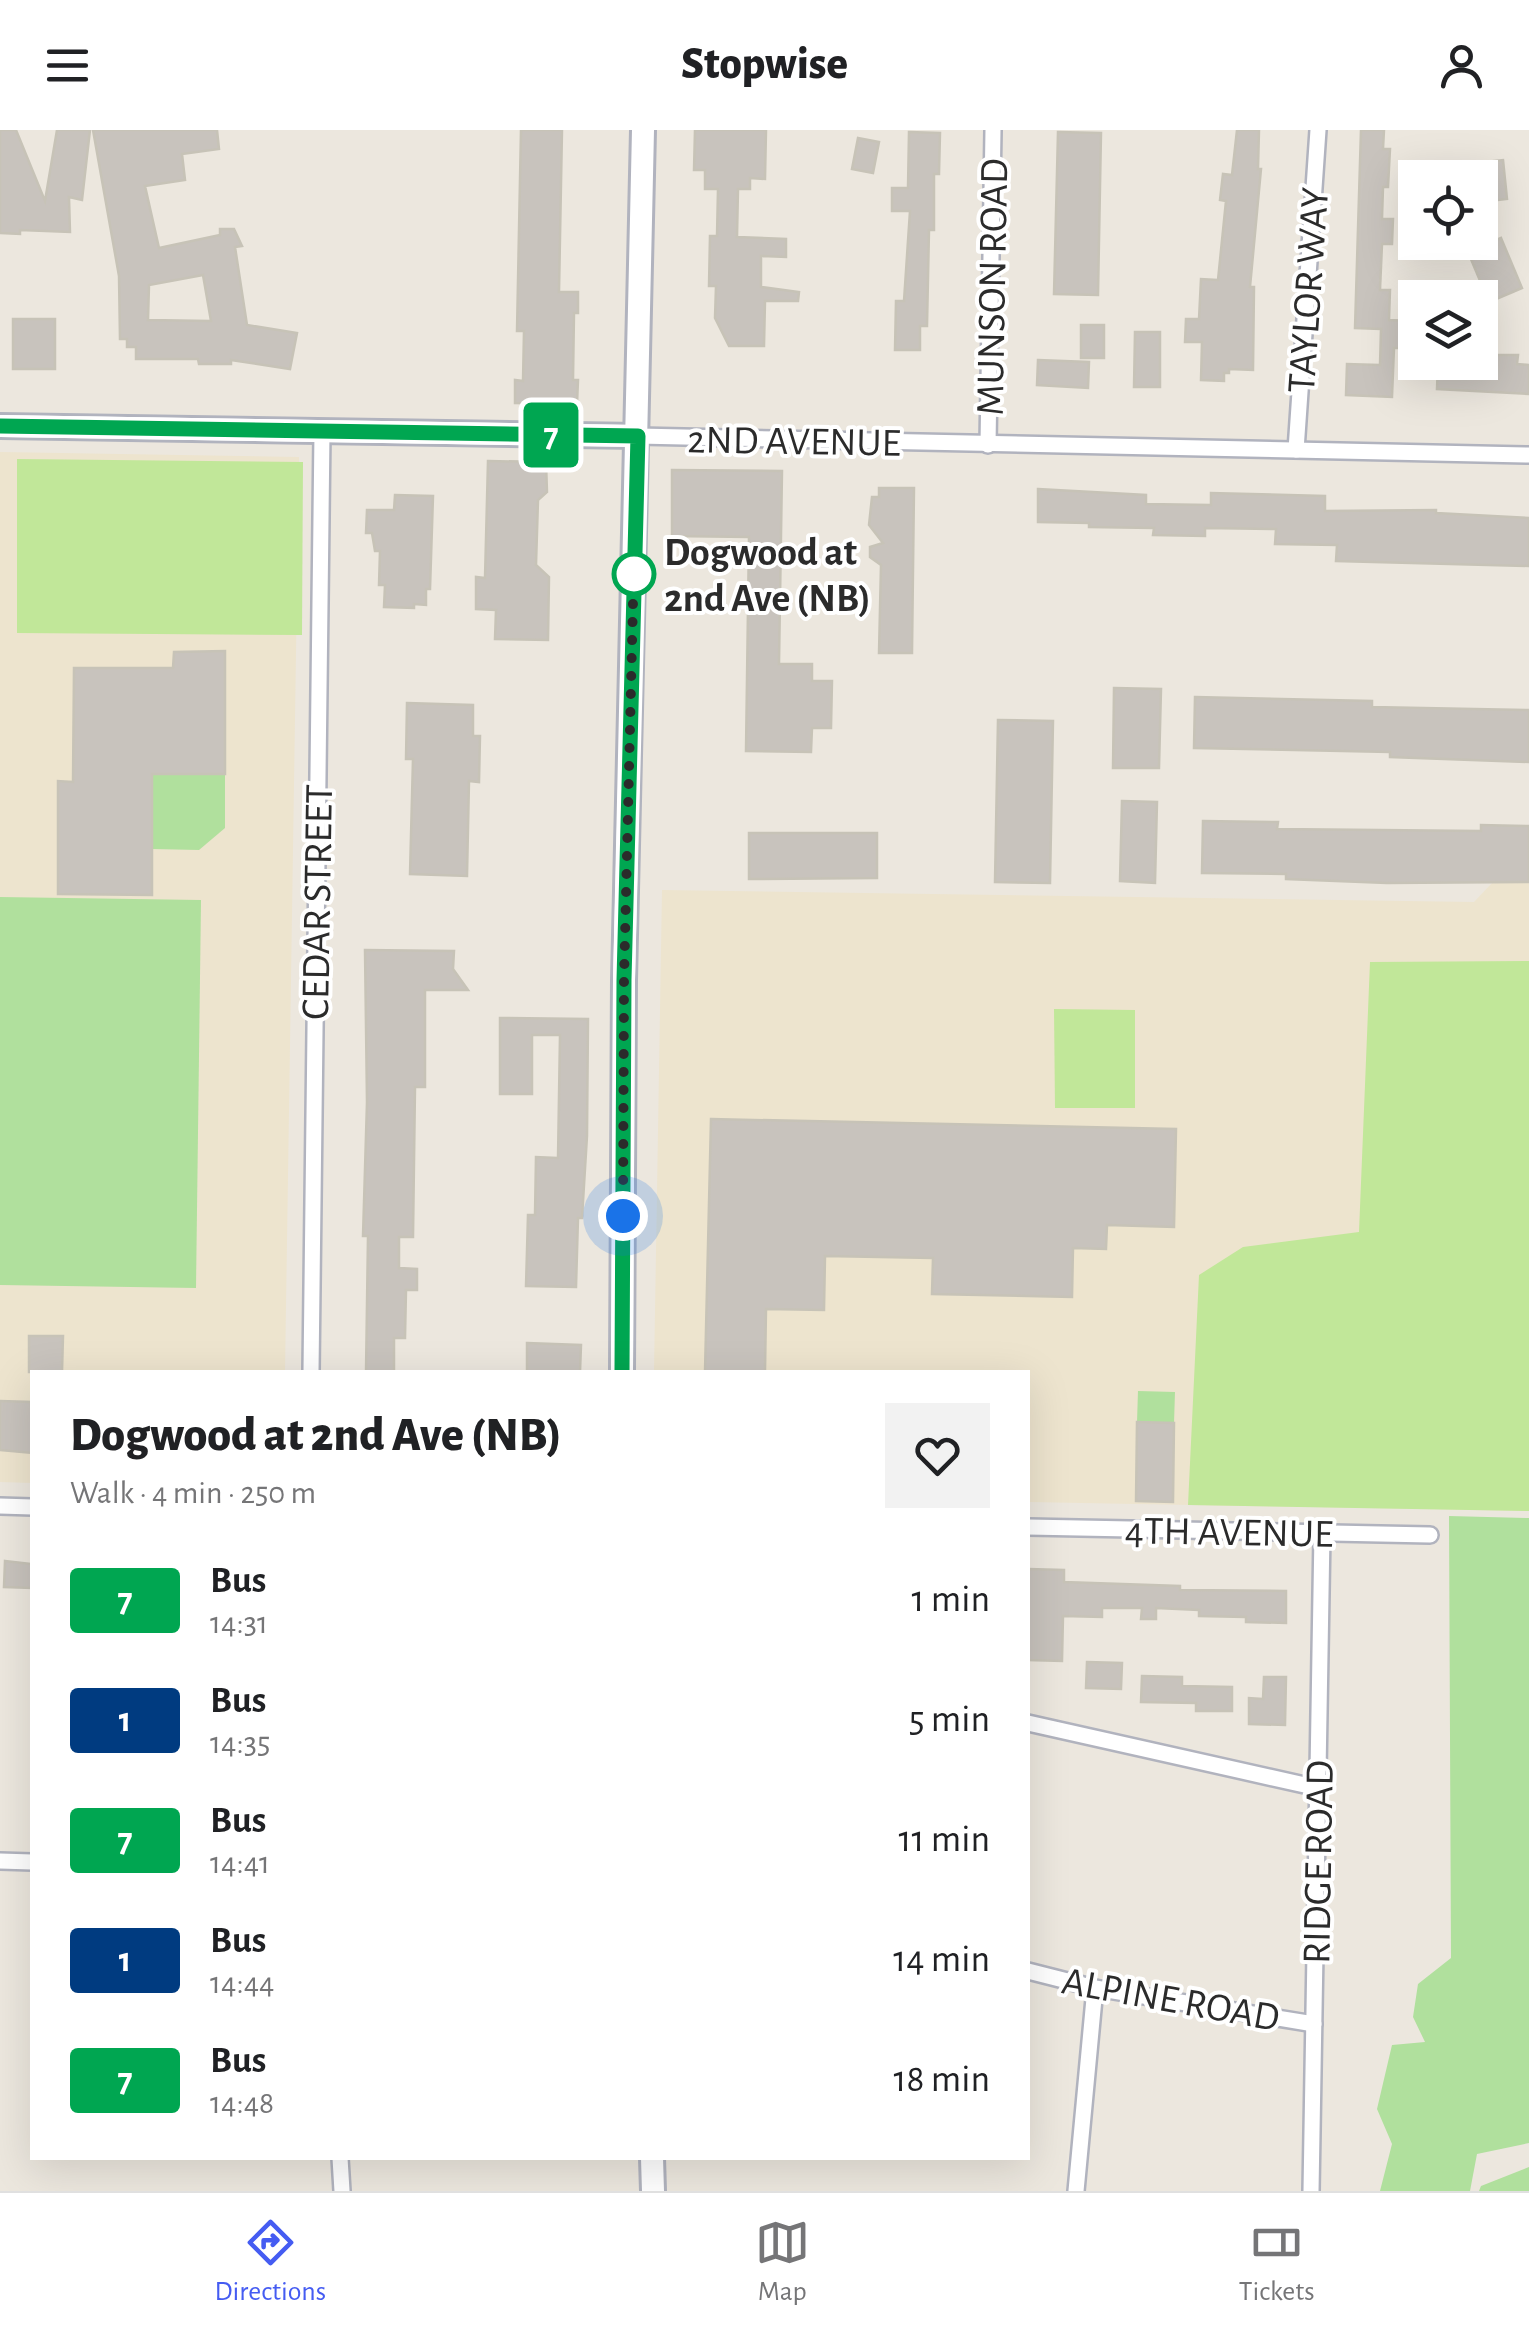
<!DOCTYPE html>
<html lang="en">
<head>
<meta charset="utf-8">
<style>
  :root { --surface:#fff; --page:#f2f2f2; --text:#202124; --muted:#757577; --line:#e0e0e0; --accent:#455cf2 }
  body { margin:0; font-family:"Alegreya Sans",sans-serif; background:var(--page); color:var(--text); height:100vh; display:flex; flex-direction:column; font-size:38px; white-space:nowrap }
  * { box-sizing:border-box; margin:0 }
  p { font-size:32px; color:var(--muted) }
  .icon { flex:none; width:55px; height:55px; fill:none; stroke:currentColor; stroke-width:2; stroke-linecap:round; stroke-linejoin:round }
  .map { position:relative; flex:1; overflow:hidden }
  .sheet { position:absolute; left:30px; top:1240px; width:1000px; height:790px; display:flex; flex-direction:column; background:var(--surface); border-radius:0px; box-shadow:0 10px 40px #0002 }
  .sheet>* { flex:none }
  .badge { padding:0 20px; border-radius:8px; font-size:35px; line-height:65px }
  .controls { position:absolute; left:1398px; top:30px; display:grid; gap:20px }
  .controls a { display:grid; place-items:center; width:100px; height:100px; border-radius:0px; background:var(--surface); box-shadow:0 10px 40px #0002; font-size:50px }
  .you { position:absolute; width:50px; height:50px; margin:-25px; border:8px solid #fff; border-radius:50%; background:#1a73e8; box-shadow:0 0 0 15px #1a73e833 }
  .map>.badge { position:absolute; translate:-50% -50%; box-shadow:0 0 0 5px #fff }
  .round { display:grid; place-items:center; flex:none; width:105px; height:105px; border-radius:0px; background:var(--page) }
  .summary { display:flex; align-items:center; justify-content:space-between; height:170px; padding:0 40px }
  h1 { font-size:48px; font-weight:800; line-height:75px }
  ul { padding:0; list-style:none }
  li { display:flex; align-items:center; gap:30px; height:120px; padding:0 40px }
  li div { flex:1 }
  li b { display:block; font-size:38px }
  li em { font-style:normal }
  li .badge { min-width:110px; font-weight:700; text-align:center }
  header { display:flex; justify-content:space-between; align-items:center; height:130px; padding:0 40px; background:var(--surface); font-size:45px; font-weight:800 }
  .tabs { display:flex; justify-content:space-around; align-items:center; height:140px; border-top:2px solid var(--line); background:var(--surface); font-size:28px; color:var(--muted) }
  .tabs a { display:grid; justify-items:center; gap:5px }
  .tabs .current { color:var(--accent) }
  .map>svg:first-child { display:block }
  .education { fill:#ede4ce }
  .green { fill:#b0e09d }
  .pitch { fill:#c1e799 }
  .building { fill:#c8c3bd; stroke:#c7c3b7; stroke-width:2.5; fill-rule:evenodd }
  .lines { fill:none; stroke-linecap:round; stroke-linejoin:round }
  .street-casing { stroke:#b1b3be; stroke-width:20 }
  .secondary-casing { stroke:#b1b3be; stroke-width:28 }
  .street { stroke:#fff; stroke-width:15 }
  .secondary { stroke:#fff; stroke-width:22 }
  .line-casing { stroke:#fff; stroke-width:22 }
  .line { stroke:#00a651; stroke-width:15 }
  .walk { stroke:#2b2b2b; stroke-width:10; stroke-dasharray:0 18 }
  .stop-dot { fill:#fff; stroke:#00a651; stroke-width:5 }
  .labels { text-anchor:middle; stroke-width:8; stroke-linejoin:round; paint-order:stroke }
  .street-label { font-size:40px; fill:#2b2b2b; stroke:#fff }
  .stop-label { font-size:40px; font-weight:bold; fill:#2b2b2b; stroke:#fff; text-anchor:start }
</style>
</head>
<body>
<header><svg class="icon" aria-label="menu" viewBox="0 0 24 24"><path d="M4 6h16M4 12h16M4 18h16"/></svg>Stopwise<svg class="icon" aria-label="person" viewBox="0 0 24 24"><circle cx="12" cy="8" r="4"/><path d="M4 21q1-7 8-7t8 7"/></svg></header>
<div class="map">
<svg width="1529" height="2061" viewBox="0 0 1529 2061">
  <rect width="100%" height="100%" fill="#ece7de"/>
  <g class="education">
    <path d="M0 322 299 327 285 1242H32V1353L0 1352Z"/>
    <path d="M1529 714V1381L1028 1372V1242H654L662 760 1474 772Z"/>
  </g>
  <g class="green">
    <path d="M152 644H225V698L199 720 152 719Z"/>
    <path d="M0 767 201 770 196 1158 0 1155Z"/>
    <path d="M1138 1261 1175 1262 1174 1293 1137 1292Z"/>
    <path d="M1449 1386 1529 1388V2013L1477 2024 1470 2061H1380L1392 2014 1377 1979 1392 1915 1425 1912 1413 1887 1418 1854 1451 1828Z"/>
    <path d="M1529 2037V2061H1479L1481 2056Z"/>
  </g>
  <g class="pitch">
    <path d="M17 329 303 332 302 505 17 503Z"/>
    <path d="M1529 831V1381L1188 1375 1199 1145 1243 1117 1359 1102 1370 832Z"/>
    <path d="M1054 879 1135 880V978H1055Z"/>
  </g>
  <g class="building">
    <path d="M0 0H16L45 71 57 0H90L82 70 69 67 70 102 20 100V104L0 103Z"/>
    <path d="M93 0H217L219 19 182 24 185 50 145 56 159 118 220 105V99H234L242 116 235 117 247 195 297 203 290 239 231 230V234H199L198 229H136V217H127V209H120L119 146ZM203 145 211 191 148 190 149 155Z"/>
    <path d="M521 0H562L559 162H578V183H574L573 250H578L577 274 515 273V250L523 251 524 201H517Z"/>
    <path d="M695 0H766L765 49 750 48V59H738L737 107 786 109V127L761 126V157L799 162 798 171H765L764 216H729L715 188 716 156H709L710 106H717L718 59H705V40H694Z"/>
    <path d="M1237 0H1259L1258 39H1261L1250 157H1254L1253 240 1229 239V243H1224V251L1201 250 1202 212H1185L1186 189H1199L1201 149 1218 150 1226 71 1220 70 1223 44 1232 45Z"/>
    <path d="M1361 0H1384L1383 19H1390L1388 57H1383L1382 89H1393L1392 114H1382L1380 160H1390L1389 190 1410 191 1409 218H1394L1392 267 1346 265 1347 234 1380 235 1381 199 1355 198Z"/>
    <path d="M909 2 940 3 939 44H934V100H929L927 196H920V220H895L896 171H904L910 81H892V58H908Z"/>
    <path d="M1058 2 1101 3 1098 165 1054 164Z"/>
    <path d="M858 8 879 12 873 43 852 39Z"/>
    <path d="M1503 30 1507 69 1480 72V48H1475L1474 33Z"/>
    <path d="M1501 108 1522 158 1489 172 1468 122Z"/>
    <rect x="13" y="189" width="42" height="50"/>
    <rect x="1081" y="195" width="23" height="33"/>
    <path d="M1135 202H1160V257H1134Z"/>
    <path d="M1495 225H1518L1517 234 1529 235V264L1437 259 1438 232H1495Z"/>
    <path d="M1038 230 1089 232 1088 258 1037 255Z"/>
    <path d="M488 331 546 332 547 362 538 370 536 435 549 447 548 510 495 509 496 480 476 479V447L485 448Z"/>
    <path d="M672 340 782 341 779 534H812V551H832L831 598H812L811 622 746 621 749 407 672 406Z"/>
    <path d="M879 358H914L912 523H879L881 435 870 427V417L883 413 869 395 872 367H879Z"/>
    <path d="M1038 359 1146 365V374L1211 375V363L1325 366V381L1436 380V383L1529 388V436L1336 431 1337 415 1275 414 1276 399 1205 398V406L1153 405 1154 398 1089 397V393L1038 392Z"/>
    <path d="M395 365 433 366 430 459H426V475L414 474V478L384 477 385 455H379L380 421H375L372 403H366L367 380H394Z"/>
    <path d="M225 521V644H152V765L58 764V651L73 652 74 538H173L174 522Z"/>
    <path d="M1114 558 1161 559 1159 638H1113Z"/>
    <path d="M1195 567 1372 571V577L1529 580V632L1390 627V622L1194 618Z"/>
    <path d="M407 573 473 575V606H480L479 652 469 651 467 746 410 744 413 629H406Z"/>
    <path d="M998 590 1053 591 1050 753 995 752Z"/>
    <path d="M1122 671 1157 672 1155 753 1120 751Z"/>
    <path d="M1203 691 1278 692 1277 699 1481 701V695L1529 696V752L1387 753 1286 749V744L1202 743Z"/>
    <path d="M749 703H877V748L749 749Z"/>
    <path d="M365 820 454 821 453 839 468 860H425V957H415L413 1107H399V1138L417 1139V1160H406L405 1208H394V1242H366L368 1106H363L367 972Z"/>
    <path d="M500 888 588 889 587 1006 582 1088H578L576 1157 526 1156 528 1085H535L536 1027 558 1028 560 905H532V964H500Z"/>
    <path d="M711 989 1176 999 1174 1097 1107 1095 1106 1119 1073 1118 1072 1167 932 1164 933 1128 825 1126 824 1180 766 1179 765 1242H705Z"/>
    <path d="M29 1206H63L62 1242H29Z"/>
    <path d="M527 1213 581 1215 580 1242H527Z"/>
    <path d="M0 1271 32 1272V1323L0 1320Z"/>
    <path d="M1137 1292 1174 1293 1173 1372 1136 1371Z"/>
    <path d="M5 1431 32 1434V1458L4 1457Z"/>
    <path d="M1028 1439 1064 1440V1452L1180 1456V1460L1286 1461V1493L1246 1492V1487L1199 1486V1480L1156 1478V1489H1141L1142 1478H1102V1487L1063 1486 1062 1531 1028 1530Z"/>
    <path d="M1087 1532 1122 1533 1121 1559 1086 1558Z"/>
    <path d="M1142 1546 1182 1547V1556L1232 1557V1581H1196V1573L1141 1572Z"/>
    <path d="M1264 1547H1286L1285 1595 1249 1594V1568L1263 1569Z"/>
  </g>
  <g class="lines">
    <defs>
      <g id="street">
        <path d="M638 306 1529 325"/>
        <path d="M988 315 993 0"/>
        <path d="M1296 320 1318 0"/>
        <path d="M311 1242 322 302"/>
        <path d="M0 1376 32 1377"/>
        <path d="M1028 1397 1430 1405"/>
        <path d="M1028 1593 1318 1658"/>
        <path d="M0 1731 32 1732"/>
        <path d="M1028 1841 1095 1858 1314 1894"/>
        <path d="M340 2028 342 2061"/>
        <path d="M1076 2061 1095 1858"/>
        <path d="M1311 2061 1322 1403"/>
      </g>
      <g id="secondary">
        <path d="M0 296 638 306"/>
        <path d="M622 1242 624 850 643 0"/>
        <path d="M652 2028 653 2061"/>
      </g>
    </defs>
    <use href="#street" class="street-casing"/>
    <use href="#secondary" class="secondary-casing"/>
    <use href="#street" class="street"/>
    <use href="#secondary" class="secondary"/>
  </g>
  <g class="lines">
    <defs>
      <path id="line" d="M0 296 638 306 624 850 622 1242"/>
    </defs>
    <use href="#line" class="line-casing"/>
    <use href="#line" class="line"/>
    <path class="walk" d="M623 1086 624 850 634 430V444"/>
  </g>
  <circle class="stop-dot" cx="634" cy="444" r="20"/>
  <g class="labels">
    <g class="street-label">
      <text transform="translate(991 157) rotate(-89)" y="14">MUNSON ROAD</text>
      <text transform="translate(1307 160) rotate(-86)" y="14">TAYLOR WAY</text>
      <text transform="translate(794 310) rotate(1)" y="14">2ND AVENUE</text>
      <text transform="translate(316 772) rotate(-89)" y="14">CEDAR STREET</text>
      <text transform="translate(1229 1401) rotate(1)" y="14">4TH AVENUE</text>
      <text transform="translate(1317 1732) rotate(-89)" y="14">RIDGE ROAD</text>
      <text transform="translate(1171 1868) rotate(10)" y="14">ALPINE ROAD</text>
    </g>
    <g class="stop-label">
      <text x="664" y="435">Dogwood at<tspan x="664" dy="46">2nd Ave (NB)</tspan></text>
    </g>
  </g>
</svg>
<div class="controls">
<a><svg class="icon" aria-label="locate" viewBox="0 0 24 24"><circle cx="12" cy="12" r="6"/><path d="M12 2v4M12 18v4M2 12h4M18 12h4"/></svg></a>
<a><svg class="icon" aria-label="layers" viewBox="0 0 24 24"><path d="M12 4l9 5-9 5-9-5zM3 14l9 5 9-5"/></svg></a>
</div>
<div class="you" style="left:623px;top:1086px"></div>
<b class="badge" style="left:551px;top:305px;background:#00a651;color:#fff">7</b>
<section class="sheet">
<div class="summary"><div><h1>Dogwood at 2nd Ave (NB)</h1><p>Walk · 4 min · 250 m</p></div><a class="round"><svg class="icon" aria-label="heart" viewBox="0 0 24 24"><path d="M12 20l-8-8c-3-5 5-10 8-4 3-6 11-1 8 4z"/></svg></a></div>
<ul>
<li><span class="badge" style="background:#00a651;color:#fff">7</span><div><b>Bus</b><p>14:31</p></div><em>1 min</em></li>
<li><span class="badge" style="background:#003b80;color:#fff">1</span><div><b>Bus</b><p>14:35</p></div><em>5 min</em></li>
<li><span class="badge" style="background:#00a651;color:#fff">7</span><div><b>Bus</b><p>14:41</p></div><em>11 min</em></li>
<li><span class="badge" style="background:#003b80;color:#fff">1</span><div><b>Bus</b><p>14:44</p></div><em>14 min</em></li>
<li><span class="badge" style="background:#00a651;color:#fff">7</span><div><b>Bus</b><p>14:48</p></div><em>18 min</em></li>
</ul>
</section>
</div>
<nav class="tabs">
<a class="current"><svg class="icon" aria-label="directions" viewBox="0 0 24 24"><path d="M12 3l9 9-9 9-9-9zM9 14v-3h6M13 9l2 2-2 2"/></svg>Directions</a>
<a><svg class="icon" aria-label="map" viewBox="0 0 24 24"><path d="M3 6l6-2 6 2 6-2v14l-6 2-6-2-6 2zM9 4v14M15 6v14"/></svg>Map</a>
<a><svg class="icon" aria-label="tickets" viewBox="0 0 24 24"><path d="M3 7h18v10H3zM15 7v10"/></svg>Tickets</a>
</nav>
</body>
</html>
